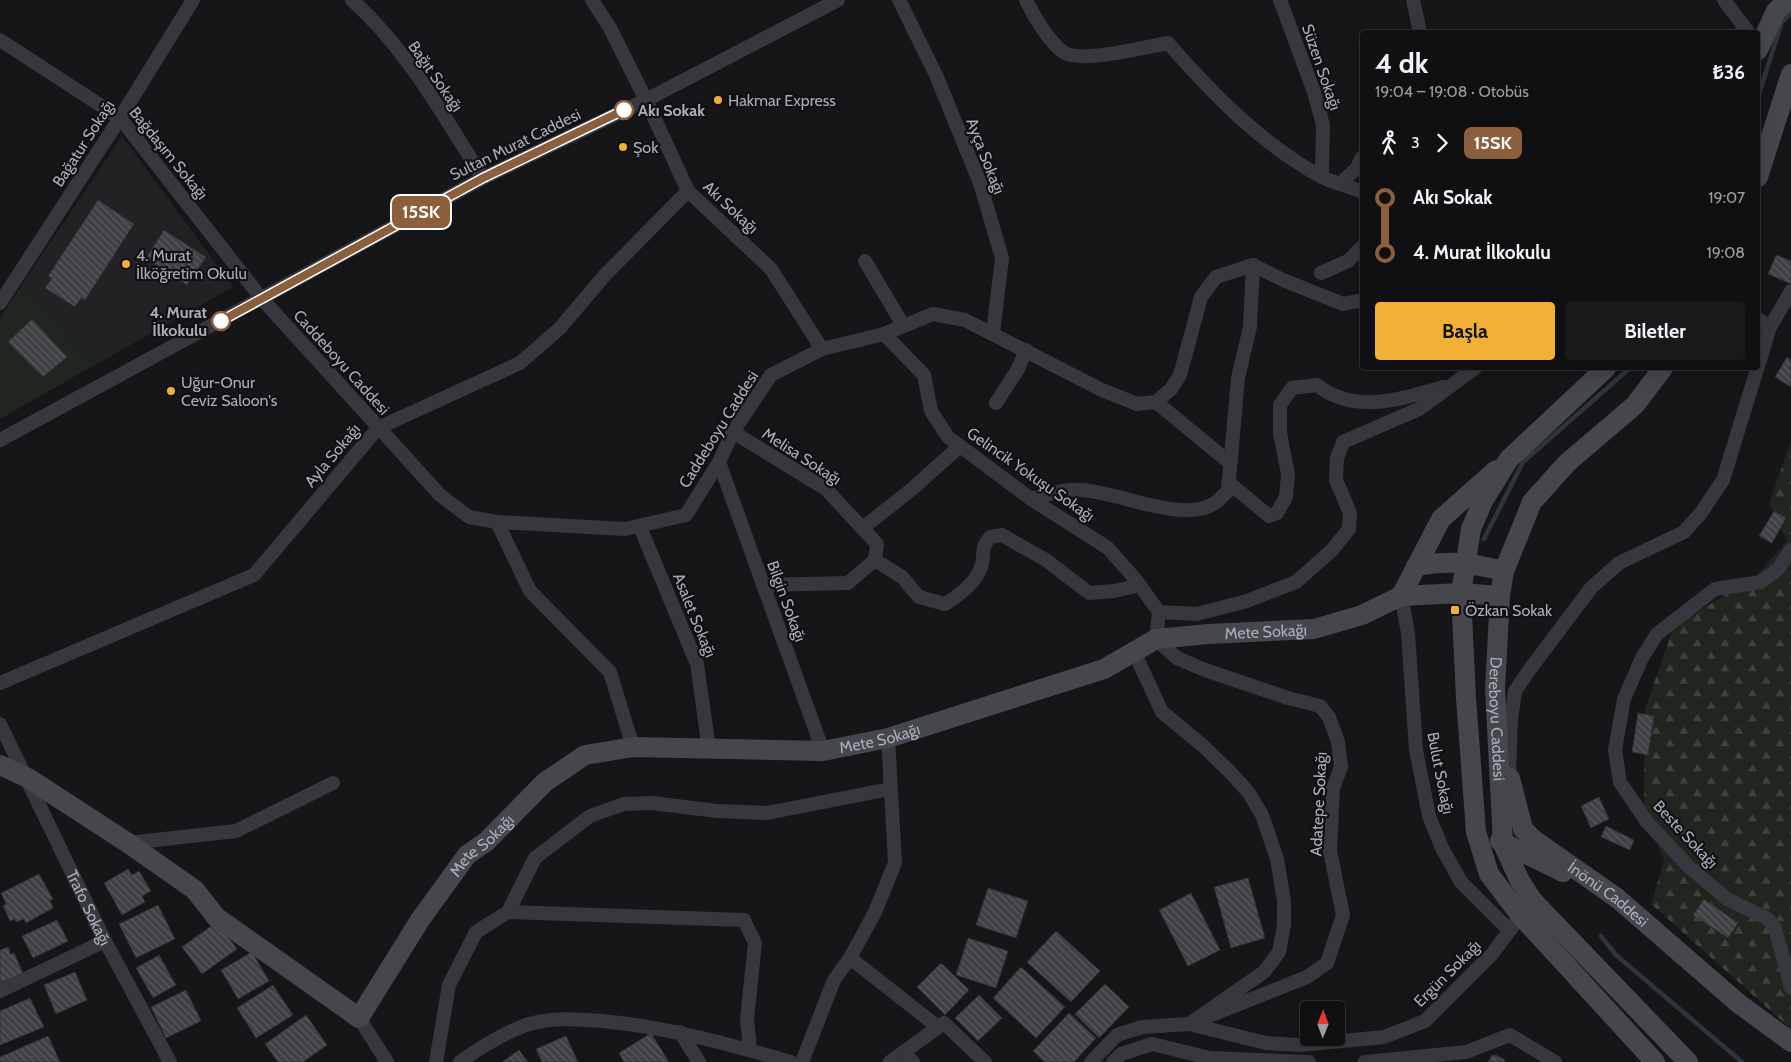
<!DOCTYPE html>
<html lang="tr">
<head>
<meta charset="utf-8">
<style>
  :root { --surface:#101012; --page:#19191b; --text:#f1f3f6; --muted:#9c9d9f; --line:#303032; --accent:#f2b134 }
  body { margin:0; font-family:Cabin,sans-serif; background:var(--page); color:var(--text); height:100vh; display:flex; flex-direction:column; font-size:19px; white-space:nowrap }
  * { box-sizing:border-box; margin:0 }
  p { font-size:16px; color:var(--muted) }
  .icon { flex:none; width:28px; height:28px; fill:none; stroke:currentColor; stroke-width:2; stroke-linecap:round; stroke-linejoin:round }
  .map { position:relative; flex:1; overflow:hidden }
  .panel { position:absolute; left:1360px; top:30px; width:400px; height:340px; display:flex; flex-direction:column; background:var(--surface); border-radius:5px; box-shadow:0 5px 20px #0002,0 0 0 1px var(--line) }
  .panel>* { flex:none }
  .badge { padding:0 10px; border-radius:8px; font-size:18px; line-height:32px }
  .needle { width:32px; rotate:1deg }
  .buttons { position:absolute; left:1300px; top:1001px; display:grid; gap:10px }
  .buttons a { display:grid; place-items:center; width:45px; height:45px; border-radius:5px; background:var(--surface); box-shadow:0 5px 20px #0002,0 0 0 1px var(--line); font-size:25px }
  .map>.badge { position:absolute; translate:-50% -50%; box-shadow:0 0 0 2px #fff }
  .legs { display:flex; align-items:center; gap:8px; height:55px; padding:0 15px; font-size:16px }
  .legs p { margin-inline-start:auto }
  .summary { display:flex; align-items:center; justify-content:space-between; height:85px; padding:0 15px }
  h1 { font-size:28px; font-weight:800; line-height:38px }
  .button { display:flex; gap:10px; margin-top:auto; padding:10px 15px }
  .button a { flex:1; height:58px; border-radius:5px; background:var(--accent); color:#111; font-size:20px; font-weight:800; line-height:58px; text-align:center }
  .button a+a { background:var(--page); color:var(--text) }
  ul { padding:0 15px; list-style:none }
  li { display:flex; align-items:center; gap:18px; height:55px; font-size:19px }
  li i { display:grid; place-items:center; width:8px; height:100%; margin:0 6px; background:currentColor }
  li i::after { content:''; width:12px; height:12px; margin:-6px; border:4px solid; border-radius:50%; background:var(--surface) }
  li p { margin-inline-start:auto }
  li:first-child i { background:linear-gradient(#0000 50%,currentColor 0) }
  li:last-child i { background:linear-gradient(currentColor 50%,#0000 0) }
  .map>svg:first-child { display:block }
  .built { fill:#222225 }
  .forest { fill:url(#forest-firs) }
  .green { fill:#1e261f }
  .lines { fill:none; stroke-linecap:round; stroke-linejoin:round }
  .stream { stroke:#2c353c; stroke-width:4.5 }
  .building { fill:url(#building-back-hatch); stroke:#303034 }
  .street { stroke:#37383d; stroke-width:14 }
  .secondary { stroke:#45474d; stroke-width:20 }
  .line-1-casing { stroke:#fff; stroke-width:11 }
  .line-1 { stroke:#8b5e3c; stroke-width:8 }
  .poi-dot { fill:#f2b134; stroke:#111113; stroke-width:2 }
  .stop-1-dot { fill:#fff; stroke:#8b5e3c; stroke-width:2.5 }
  .labels { text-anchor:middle; stroke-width:4.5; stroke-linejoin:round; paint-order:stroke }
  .street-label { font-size:16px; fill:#a8adb8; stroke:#111113 }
  .poi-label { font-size:16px; fill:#a8adb8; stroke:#111113; text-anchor:start }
  .stop-label { font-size:16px; font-weight:bold; fill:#a8adb8; stroke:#111113; text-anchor:start }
</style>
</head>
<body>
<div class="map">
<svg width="1791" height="1062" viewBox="0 0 1791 1062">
  <defs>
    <pattern id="forest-firs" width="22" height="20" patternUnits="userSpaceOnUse" patternTransform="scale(1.25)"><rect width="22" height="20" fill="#1e261f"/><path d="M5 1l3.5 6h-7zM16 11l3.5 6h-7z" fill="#3c433d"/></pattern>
    <pattern id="building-back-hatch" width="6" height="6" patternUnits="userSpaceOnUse" patternTransform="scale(1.25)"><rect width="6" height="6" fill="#404145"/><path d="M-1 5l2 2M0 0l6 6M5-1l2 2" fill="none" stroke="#595a5e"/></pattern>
  </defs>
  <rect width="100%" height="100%" fill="#161618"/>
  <path class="built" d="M122 136 233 287 93 366 21 286Z"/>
  <path class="forest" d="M1791 441V1029L1651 904 1664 861 1644 808 1645 709 1674 626 1756 576 1787 541 1769 503Z"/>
  <path class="green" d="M21 286 93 366 0 419V318Z"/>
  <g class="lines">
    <g class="stream">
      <path d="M1758 97 1782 22 1791 13"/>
      <path d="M1484 539 1523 462 1630 368"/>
      <path d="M1601 936 1616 955 1742 1062"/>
    </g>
  </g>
  <g class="building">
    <path d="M98 200 134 224 85 300 81 298 75 307 45 288 52 278 48 276Z"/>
    <path d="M164 230 206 257 187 285 146 258Z"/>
    <path d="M1776 255 1791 261V284L1768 274Z"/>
    <path d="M32 319 67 357 43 377 8 342Z"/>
    <path d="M1787 357 1791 360V387L1775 377Z"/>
    <path d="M1774 511 1786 518 1772 543 1759 536Z"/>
    <path d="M1638 713 1654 716 1648 755 1632 752Z"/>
    <path d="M1599 797 1609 819 1591 828 1581 806Z"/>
    <path d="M1606 826 1634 840 1630 850 1601 837Z"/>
    <path d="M128 869 132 875 139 871 151 891 142 896 145 902 122 915 104 883Z"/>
    <path d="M39 874 53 899 50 900 53 908 26 923 24 919 16 922 15 919 10 921 3 906 6 904 1 893Z"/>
    <path d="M1248 878 1265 938 1231 948 1214 887Z"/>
    <path d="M988 888 1028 901 1016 938 976 925Z"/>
    <path d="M1191 893 1220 950 1188 966 1159 910Z"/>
    <path d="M1704 899 1738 923 1728 938 1693 915Z"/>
    <path d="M158 905 175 939 136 958 119 924Z"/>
    <path d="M57 920 68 941 33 958 22 936Z"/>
    <path d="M217 922 237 949 202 974 182 947Z"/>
    <path d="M1056 931 1100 971 1071 1002 1027 962Z"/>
    <path d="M968 938 1008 951 996 988 956 975Z"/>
    <path d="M9 947 10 954 14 953 23 973 0 983V950Z"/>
    <path d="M252 952 269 981 238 999 221 970Z"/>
    <path d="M159 955 176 985 153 998 136 968Z"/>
    <path d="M941 963 969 990 945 1015 917 987Z"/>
    <path d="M1021 967 1065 1007 1036 1038 993 998Z"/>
    <path d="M75 972 87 1000 56 1014 44 985Z"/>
    <path d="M1105 984 1129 1007 1099 1038 1075 1014Z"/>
    <path d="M273 985 293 1015 256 1038 237 1008Z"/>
    <path d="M186 990 201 1021 166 1038 151 1007Z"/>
    <path d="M979 995 1002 1018 978 1041 955 1018Z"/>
    <path d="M30 998 44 1027 0 1045V1011Z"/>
    <path d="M1069 1013 1096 1038 1074 1062H1045L1033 1051Z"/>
    <path d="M306 1015 327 1045 303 1062H278L265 1044Z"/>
    <path d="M651 1033 669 1062H624L619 1053Z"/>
    <path d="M48 1036 60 1062H0V1057Z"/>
    <path d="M566 1036 578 1062H542L536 1049Z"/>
    <path d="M519 1050 528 1062H502Z"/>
    <path d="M1492 1055H1496L1505 1060 1504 1062H1488Z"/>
  </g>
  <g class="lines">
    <g class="street">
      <path d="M352 0C407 49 444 117 483 178"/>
      <path d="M592 0 610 28 646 100 688 191 771 269 822 349"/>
      <path d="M899 0 936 75 980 183 1002 258 993 333"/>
      <path d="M1026 0C1033 15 1050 44 1065 53 1083 63 1146 47 1168 43 1212 93 1261 144 1320 176 1333 183 1349 186 1362 192"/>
      <path d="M1280 0 1314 92 1323 125 1322 177"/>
      <path d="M1413 0 1420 32"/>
      <path d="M1724 0 1748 32"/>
      <path d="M0 40 120 118 262 299 440 495 469 517 497 522 625 529 686 515 719 462 733 432 771 375 822 349 884 334 933 314 965 320 1102 390 1137 404 1156 402 1171 389 1180 375 1201 297 1216 277 1253 265 1283 280 1343 304 1362 300"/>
      <path d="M1341 183 1357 168 1362 157"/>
      <path d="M865 261 903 325"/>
      <path d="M1321 273 1348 261 1362 247"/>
      <path d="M0 303 120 118 193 0"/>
      <path d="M1758 319 1770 327"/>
      <path d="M884 334 924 375 931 411 948 437 1031 499 1108 548 1136 580 1159 612 1156 639 1177 658 1205 670 1288 698 1320 706 1329 717 1338 742 1341 767 1333 788 1330 851 1343 915 1327 963 1307 977 1189 1024"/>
      <path d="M1156 402 1230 463"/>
      <path d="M996 403 1018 369 1026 350"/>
      <path d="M733 432 826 489 877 544 875 560 848 583 763 585"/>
      <path d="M0 440 483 178 646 100 838 0"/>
      <path d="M719 462 823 751"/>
      <path d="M1228 482 1269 516 1277 513 1286 497 1288 474 1280 433V405L1292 388 1317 385C1355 415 1401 399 1443 387"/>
      <path d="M1031 499C1043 496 1056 491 1069 490 1109 486 1179 525 1213 504 1219 501 1223 495 1228 491L1238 378 1250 327 1253 265"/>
      <path d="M497 522 530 591 610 672 633 747"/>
      <path d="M640 527 697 664 709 749"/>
      <path d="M864 527 912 489 960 446"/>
      <path d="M1791 550 1778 569 1761 582 1715 589 1657 634 1642 658 1624 699 1615 750 1620 782 1647 822 1689 867 1727 899 1768 919 1775 928 1791 988"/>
      <path d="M875 560 902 577 919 597 945 604C958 596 976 583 981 567 986 554 979 550 990 537L1002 535 1046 560 1089 593 1114 591 1140 585"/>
      <path d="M1401 596 1408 633 1416 750 1429 816 1442 848 1461 882 1509 930"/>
      <path d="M1159 612 1197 614 1247 601 1296 582 1332 550 1349 529 1350 513 1336 480 1337 458 1343 442 1419 409 1475 368"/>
      <path d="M0 683 254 575 378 428 520 363 560 328 604 276 688 191"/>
      <path id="s1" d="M0 724 105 941 170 1062"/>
      <path d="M1509 775 1511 719 1515 691 1530 669 1591 588 1619 563 1684 532 1701 513 1723 480 1770 327 1791 291"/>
      <path d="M128 843 236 831 333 783"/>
      <path d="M508 912 744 920 755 943 747 1019 750 1050"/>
      <path d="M850 958 938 1027"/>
      <path d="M0 991 105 941"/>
      <path d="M359 1018 387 1062"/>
      <path d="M1189 1024 1266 1043 1300 1045 1384 1037 1425 1021 1492 954 1525 910"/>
      <path d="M680 1032 699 1062"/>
      <path d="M904 1053 913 1062"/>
      <path d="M436 1062 449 985 476 932 508 912 535 858 590 816 624 804 652 803 717 811 767 813 890 789"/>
      <path d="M460 1062C481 1047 502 1034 526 1025 550 1017 577 1019 602 1021 667 1027 728 1044 791 1062"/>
      <path d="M802 1062 834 980 850 958 875 912 895 863 888 738"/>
      <path d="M890 1062 944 1023 985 1062"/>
      <path d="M1091 1062 1117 1035 1142 1027 1189 1024 1264 972 1279 952 1284 925V901L1277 859 1262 815 1249 793 1230 772 1202 745 1162 712 1134 652"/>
      <path d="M1113 1062 1121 1054 1152 1044 1210 1058 1309 1062"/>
      <path d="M1365 1062 1466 1052 1510 1035 1555 1062"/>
    </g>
    <g class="secondary">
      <path d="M1758 50 1776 11 1788 0"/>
      <path d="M1758 177 1791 74"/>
      <path d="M1606 368 1509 459 1483 501 1471 529 1461 593 1466 698 1476 832 1489 874 1521 916 1655 1062"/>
      <path id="s2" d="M1663 368 1635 405 1567 463 1532 502 1504 571 1500 596 1495 688 1503 844 1519 879 1532 900 1688 1062"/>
      <path d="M1416 566C1452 560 1470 563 1504 571"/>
      <path d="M1401 596 1441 519 1496 470"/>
      <path id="s3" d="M0 765 28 778 128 843 195 890 216 917 359 1018 420 920 467 855 487 841 545 782 585 755 633 747 823 751 888 738 1104 669 1156 639 1208 634 1314 629 1362 615 1401 596 1461 593 1500 596"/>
      <path id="s4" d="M1510 778 1523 829 1534 840 1617 898 1738 1003 1791 1042"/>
      <path d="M1500 841 1563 872"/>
    </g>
  </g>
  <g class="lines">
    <defs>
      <path id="line-1" d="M221 321 483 178 624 110"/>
    </defs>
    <use href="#line-1" class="line-1-casing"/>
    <use href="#line-1" class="line-1"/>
  </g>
  <g class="poi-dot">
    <circle cx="718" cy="100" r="5"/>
    <circle cx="623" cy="147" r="5"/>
    <circle cx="126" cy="264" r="5"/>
    <circle cx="171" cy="391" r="5"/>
    <rect x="1450" y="605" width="10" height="10" rx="2.5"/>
  </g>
  <g class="stop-1-dot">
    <circle cx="624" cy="110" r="9"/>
    <circle cx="221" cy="321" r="9"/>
  </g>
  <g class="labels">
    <g class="street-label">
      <text transform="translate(1322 67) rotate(71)" y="6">Süzen Sokağı</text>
      <text transform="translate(436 76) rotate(55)" y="6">Bağıt Sokağı</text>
      <text transform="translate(83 143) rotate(-57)" y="6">Bağatur Sokağı</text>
      <text transform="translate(515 144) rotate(-26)" y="6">Sultan Murat Caddesi</text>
      <text transform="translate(169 153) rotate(51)" y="6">Bağdaşım Sokağı</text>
      <text transform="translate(986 156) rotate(69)" y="6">Ayça Sokağı</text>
      <text transform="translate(731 207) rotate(43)" y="6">Akı Sokağı</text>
      <text transform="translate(342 362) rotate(48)" y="6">Caddeboyu Caddesi</text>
      <text transform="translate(718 429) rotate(-58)" y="6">Caddeboyu Caddesi</text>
      <text transform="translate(332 455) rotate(-50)" y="6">Ayla Sokağı</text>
      <text transform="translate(802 456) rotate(33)" y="6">Melisa Sokağı</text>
      <text transform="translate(1031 474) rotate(35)" y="6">Gelincik Yokuşu Sokağı</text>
      <text transform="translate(787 601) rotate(70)" y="6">Bilgin Sokağı</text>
      <text transform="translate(695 615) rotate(68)" y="6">Asalet Sokağı</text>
      <text dy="6" stroke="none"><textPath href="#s3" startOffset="1494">Mete Sokağı</textPath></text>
      <text dy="6" stroke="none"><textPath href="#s2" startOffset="411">Dereboyu Caddesi</textPath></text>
      <text dy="6" stroke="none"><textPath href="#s3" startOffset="1089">Mete Sokağı</textPath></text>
      <text transform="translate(1441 773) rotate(79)" y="6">Bulut Sokağı</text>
      <text transform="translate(1318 804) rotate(-87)" y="6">Adatepe Sokağı</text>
      <text transform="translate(1686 834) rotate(47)" y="6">Beste Sokağı</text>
      <text dy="6" stroke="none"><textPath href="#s3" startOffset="654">Mete Sokağı</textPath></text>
      <text dy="6" stroke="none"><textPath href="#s4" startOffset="160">İnönü Caddesi</textPath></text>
      <text dy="6" stroke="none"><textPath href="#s1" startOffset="204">Trafo Sokağı</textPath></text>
      <text transform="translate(1447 973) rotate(-45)" y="6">Ergün Sokağı</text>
    </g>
    <g class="poi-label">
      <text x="728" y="106">Hakmar Express</text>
      <text x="633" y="153">Şok</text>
      <text x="136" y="261">4. Murat<tspan x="136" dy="18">İlköğretim Okulu</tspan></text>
      <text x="181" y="388">Uğur-Onur<tspan x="181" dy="18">Ceviz Saloon's</tspan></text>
      <text x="1465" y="616">Özkan Sokak</text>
    </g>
    <g class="stop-label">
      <text x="638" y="116">Akı Sokak</text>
      <text x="207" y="318" text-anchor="end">4. Murat<tspan x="207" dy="18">İlkokulu</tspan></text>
    </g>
  </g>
</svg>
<div class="buttons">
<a><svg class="needle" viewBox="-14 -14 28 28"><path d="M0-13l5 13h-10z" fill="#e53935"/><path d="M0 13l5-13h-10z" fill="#9c9d9f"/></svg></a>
</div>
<b class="badge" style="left:421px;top:212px;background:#8b5e3c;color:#fff">15SK</b>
<section class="panel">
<div class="summary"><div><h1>4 dk</h1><p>19:04 – 19:08 · Otobüs</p></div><b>₺36</b></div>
<div class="legs"><svg class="icon" aria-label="walk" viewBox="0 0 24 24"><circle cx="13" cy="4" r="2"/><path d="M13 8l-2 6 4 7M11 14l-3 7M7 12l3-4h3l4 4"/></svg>3<svg class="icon" aria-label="forward" viewBox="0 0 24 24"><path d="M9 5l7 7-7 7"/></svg><b class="badge" style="background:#8b5e3c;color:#fff">15SK</b></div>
<ul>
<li><i style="color:#8b5e3c"></i><b>Akı Sokak</b><p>19:07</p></li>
<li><i style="color:#8b5e3c"></i><b>4. Murat İlkokulu</b><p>19:08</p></li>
</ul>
<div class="button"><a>Başla</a><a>Biletler</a></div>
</section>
</div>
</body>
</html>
